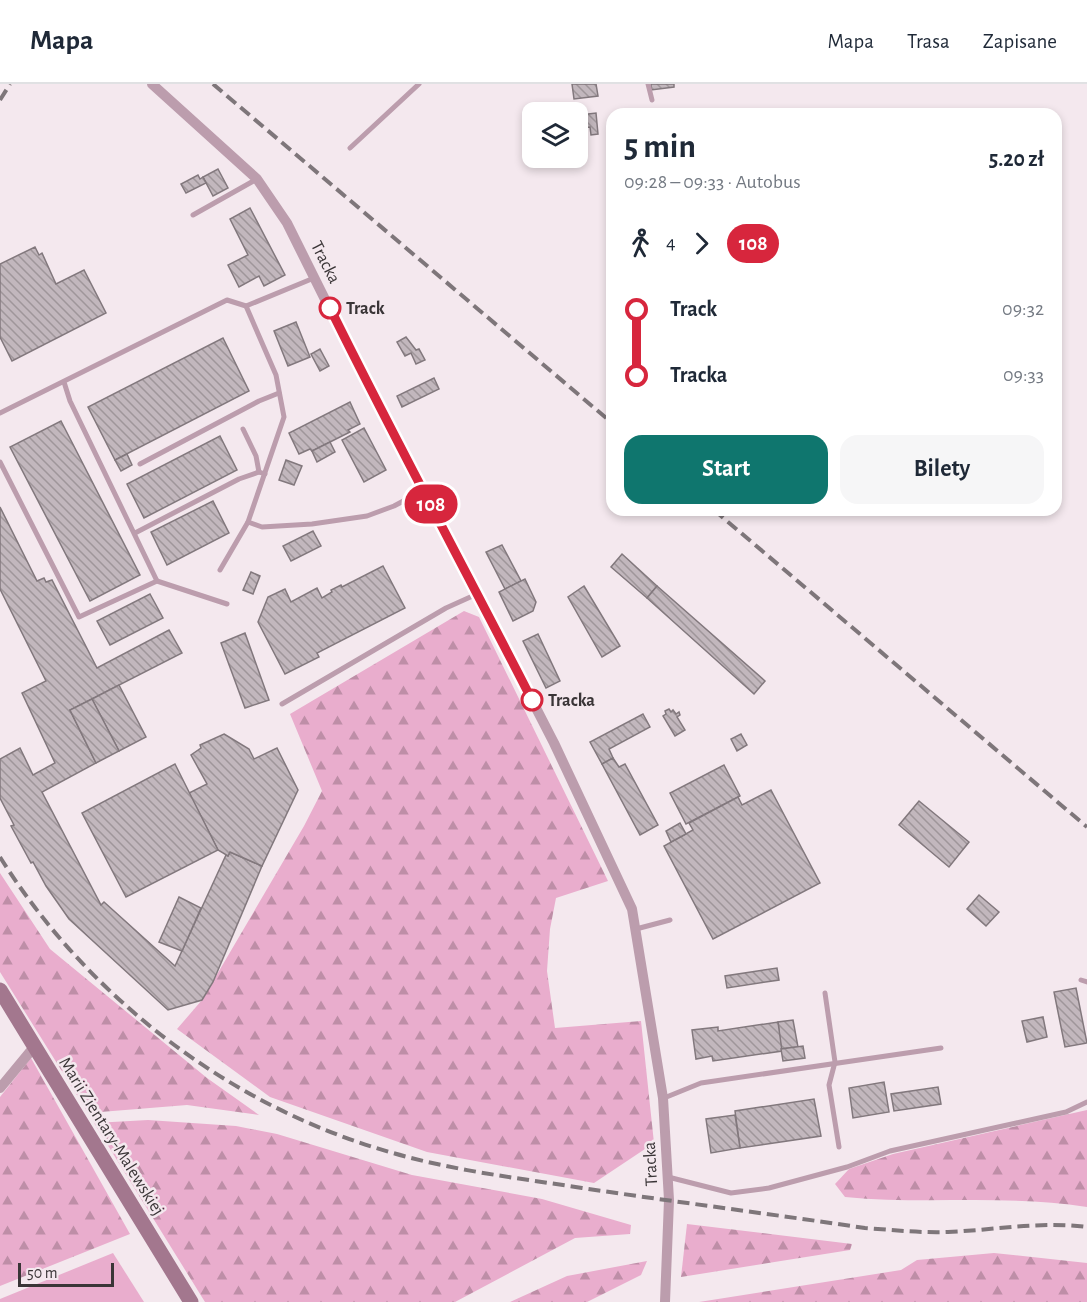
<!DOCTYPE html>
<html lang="pl">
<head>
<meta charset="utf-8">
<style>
  :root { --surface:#fff; --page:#f6f6f7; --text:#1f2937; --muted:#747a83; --line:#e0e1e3; --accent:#0f766e }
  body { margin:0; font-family:"Alegreya Sans",sans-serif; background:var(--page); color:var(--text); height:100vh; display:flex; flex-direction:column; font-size:22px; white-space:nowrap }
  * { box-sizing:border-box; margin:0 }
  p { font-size:20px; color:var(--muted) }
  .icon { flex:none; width:33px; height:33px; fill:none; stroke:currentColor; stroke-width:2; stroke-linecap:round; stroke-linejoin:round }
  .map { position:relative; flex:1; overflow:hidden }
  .panel { position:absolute; left:606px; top:24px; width:456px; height:408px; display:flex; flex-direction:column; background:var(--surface); border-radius:18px; box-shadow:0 3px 9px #0003 }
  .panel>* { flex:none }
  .badge { padding:0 12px; border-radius:20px; font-size:21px; line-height:39px }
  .fabs { position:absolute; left:522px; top:18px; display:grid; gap:12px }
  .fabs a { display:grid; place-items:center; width:66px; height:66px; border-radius:12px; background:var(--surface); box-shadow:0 3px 9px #0003; font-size:30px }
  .scale { position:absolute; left:18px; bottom:15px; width:96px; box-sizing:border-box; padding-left:6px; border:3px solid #3a3537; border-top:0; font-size:16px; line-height:21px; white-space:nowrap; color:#3a3537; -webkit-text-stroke:4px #f4e8ee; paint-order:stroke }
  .map>.badge { position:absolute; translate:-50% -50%; box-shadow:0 0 0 3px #fff }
  .legs { display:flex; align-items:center; gap:9px; height:66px; padding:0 18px; font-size:20px }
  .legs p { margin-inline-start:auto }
  .headline { display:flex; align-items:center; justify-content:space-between; height:102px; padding:0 18px }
  h1 { font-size:33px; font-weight:700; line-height:45px }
  .action { display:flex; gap:12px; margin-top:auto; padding:12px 18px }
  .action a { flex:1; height:69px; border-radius:18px; background:var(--accent); color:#fff; font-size:24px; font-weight:700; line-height:69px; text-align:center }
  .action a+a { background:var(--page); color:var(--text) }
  ul { padding:0 18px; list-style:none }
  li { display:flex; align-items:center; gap:21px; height:66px; font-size:22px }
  li i { display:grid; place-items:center; width:9px; height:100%; margin:0 8px; background:currentColor }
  li i::after { content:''; width:15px; height:15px; margin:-8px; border:4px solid; border-radius:50%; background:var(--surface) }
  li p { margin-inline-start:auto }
  li:first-child i { background:linear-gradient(#0000 50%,currentColor 0) }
  li:last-child i { background:linear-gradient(currentColor 50%,#0000 0) }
  header { display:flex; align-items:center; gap:36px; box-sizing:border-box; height:84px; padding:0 30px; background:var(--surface); border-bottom:2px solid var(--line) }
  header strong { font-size:28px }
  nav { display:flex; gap:33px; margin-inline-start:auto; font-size:21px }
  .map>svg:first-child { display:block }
  .forest { fill:url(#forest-firs) }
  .garden { fill:#e9adcd }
  .building { fill:url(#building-back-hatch); stroke:#82787d; stroke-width:1.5 }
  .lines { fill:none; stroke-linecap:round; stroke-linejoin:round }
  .lane { stroke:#bc9dad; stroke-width:5 }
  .street { stroke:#bc9dad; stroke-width:10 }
  .secondary { stroke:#a3778e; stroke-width:15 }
  .rail { stroke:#7e767a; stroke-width:4; stroke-dasharray:12 6; stroke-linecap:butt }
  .line-1-casing { stroke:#fff; stroke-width:14 }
  .line-1 { stroke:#d7263d; stroke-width:9 }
  .stop-1-dot { fill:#fff; stroke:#d7263d; stroke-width:3 }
  .labels { text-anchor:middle; stroke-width:5; stroke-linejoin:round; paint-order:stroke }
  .street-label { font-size:18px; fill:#3a3537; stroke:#f4e8ee }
  .stop-label { font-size:18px; font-weight:bold; fill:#3a3537; stroke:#f4e8ee; text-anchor:start }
</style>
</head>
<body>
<header>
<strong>Mapa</strong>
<nav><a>Mapa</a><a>Trasa</a><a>Zapisane</a></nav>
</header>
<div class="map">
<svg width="1087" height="1218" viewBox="0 0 1087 1218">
  <defs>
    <pattern id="forest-firs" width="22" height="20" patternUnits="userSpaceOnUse" patternTransform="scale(1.5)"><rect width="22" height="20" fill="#e9adcd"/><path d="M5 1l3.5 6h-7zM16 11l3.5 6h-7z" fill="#be8ea7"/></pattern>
    <pattern id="building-back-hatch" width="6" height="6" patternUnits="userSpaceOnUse" patternTransform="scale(1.5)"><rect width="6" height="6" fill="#c2b7bd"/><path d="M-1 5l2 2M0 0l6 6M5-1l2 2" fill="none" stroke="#9f969a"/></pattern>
  </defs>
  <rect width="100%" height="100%" fill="#f4e8ee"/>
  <g class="forest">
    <path d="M464 527 479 533 608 797 556 814 550 845 547 887 555 944 641 937 654 1059 594 1099 427 1068 270 1013 177 945 202 916 304 742 322 707 290 630Z"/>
    <path d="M0 789 50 865 207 994 259 1031 187 1021 88 1029 0 888Z"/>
    <path d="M31 974 130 1150 0 1202V1013Z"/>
    <path d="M1087 1026V1123C1006 1110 926 1121 845 1113L835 1100 849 1085 893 1070Z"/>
    <path d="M148 1036 236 1042 277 1050 412 1091 542 1115 631 1141 630 1150 575 1154 455 1218H205L94 1039Z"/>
    <path d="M687 1140 852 1160 850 1166 681 1193Z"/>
    <path d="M994 1169 1087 1179V1218H699L901 1186 917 1176Z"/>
    <path d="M647 1177 641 1191 587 1218H510L567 1192Z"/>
  </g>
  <path class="garden" d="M113 1169 144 1218H0V1215Z"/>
  <g class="building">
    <path d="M572 0H596L598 12 574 15Z"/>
    <path d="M651 0H674V3L651 6Z"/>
    <path d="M596 29 598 50 591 51 590 43 582 44 580 31Z"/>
    <path d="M218 85 228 104 213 112 203 93Z"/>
    <path d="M198 91 200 95 203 93 206 99 186 109 181 100Z"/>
    <path d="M250 124 285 191 264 202 259 192 239 203 228 181 248 171 230 135Z"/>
    <path d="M35 163 39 171 42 169 56 200 84 186 106 229 12 277 0 253V180Z"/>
    <path d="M296 238 310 273 288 282 274 247Z"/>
    <path d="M406 253 416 266 419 265 425 276 416 280 411 269 405 272 397 258Z"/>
    <path d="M223 254 249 307 115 376 88 323Z"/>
    <path d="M320 265 329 282 320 287 311 270Z"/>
    <path d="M434 294 439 305 402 323 397 312Z"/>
    <path d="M350 318 360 340 348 346 350 348 312 367 310 365 299 370 289 349Z"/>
    <path d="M61 337 140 491 90 517 10 363Z"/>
    <path d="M364 344 386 386 364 398 342 356Z"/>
    <path d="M220 352 237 386 144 434 127 400Z"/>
    <path d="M330 358 335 368 317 378 312 367Z"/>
    <path d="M127 370 132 381 121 387 115 376Z"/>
    <path d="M286 376 302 382 294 401 279 396Z"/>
    <path d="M213 417 229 449 167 481 151 448Z"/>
    <path d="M0 423 37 497 44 494 46 498 52 496 97 584 169 546 182 569 70 626 96 679 42 708 101 821 104 818 175 882 226 771 228 772 230 768 262 782 213 898 202 916 168 926 69 835 46 802 33 778 31 779 11 742 14 741 0 714V675L20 664 33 691 55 679 22 609 46 597 0 505Z"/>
    <path d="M313 447 321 462 291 477 283 462Z"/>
    <path d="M502 461 521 497 505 505 486 468Z"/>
    <path d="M622 470 657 502 647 514 611 483Z"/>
    <path d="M383 482 405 524 317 569 319 573 285 590 258 538 268 513 285 505 291 518 317 504 322 514 332 508 331 506 341 501 342 503Z"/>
    <path d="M251 488 260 492 253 510 243 506Z"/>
    <path d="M525 495 536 518 533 527 513 537 499 508Z"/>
    <path d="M584 502 620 562 602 573 568 513Z"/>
    <path d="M657 502 765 597 754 610 647 514Z"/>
    <path d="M150 510 163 534 110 561 97 537Z"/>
    <path d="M245 549 269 616 245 624 221 559Z"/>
    <path d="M538 550 560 597 546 604 523 557Z"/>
    <path d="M119 601 146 653 119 667 92 615Z"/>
    <path d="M92 615 119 667 96 679 70 626Z"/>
    <path d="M669 625 671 628 673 626 676 630 679 628 680 631 677 633 685 646 675 652 663 632 666 630 665 627Z"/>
    <path d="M643 630 650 643 609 665 613 674 602 680 590 658Z"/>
    <path d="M224 650 249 665 254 675 277 664 298 706 262 782 230 768 228 772 218 766 189 709 207 700 191 671 201 664 200 661Z"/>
    <path d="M741 650 747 661 737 667 731 655Z"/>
    <path d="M613 674 619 683 625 680 658 741 640 751 602 680Z"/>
    <path d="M175 680 218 766 126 813 82 729Z"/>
    <path d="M724 681 740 712 686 740 670 709Z"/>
    <path d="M771 706 820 799 713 855 664 762 693 746 689 739 738 713 742 721Z"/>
    <path d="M919 717 969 758 949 783 899 741Z"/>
    <path d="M680 739 686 750 671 758 666 747Z"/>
    <path d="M979 811 999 828 986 842 967 825Z"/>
    <path d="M179 813 201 824 182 867 159 858Z"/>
    <path d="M777 884 779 896 727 904 725 892Z"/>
    <path d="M1076 904 1087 959 1065 963 1054 908Z"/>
    <path d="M1043 933 1047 953 1027 958 1022 937Z"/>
    <path d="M793 936 798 963 781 965 778 938Z"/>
    <path d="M778 938 782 967 713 977 712 972 696 975 692 946 718 943V947Z"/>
    <path d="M803 962 805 974 783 977 781 965Z"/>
    <path d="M884 998 889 1028 853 1034 849 1004Z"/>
    <path d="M938 1003 941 1020 894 1027 891 1010Z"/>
    <path d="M814 1015 821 1052 740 1064 735 1027Z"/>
    <path d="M735 1031 740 1064 711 1069 706 1035Z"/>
  </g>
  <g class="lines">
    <g class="lane">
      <path d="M648 0 652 16"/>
      <path d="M350 64 419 0"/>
      <path d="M193 131 257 95"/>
      <path d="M246 222 314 194"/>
      <path d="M64 298 70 317 157 497"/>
      <path d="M0 329 227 216 246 222 276 291 284 333 248 438 220 486"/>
      <path d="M243 345 256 372 259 388"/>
      <path d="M0 378 79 533 157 497 227 520"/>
      <path d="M140 380 259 317 279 309"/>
      <path d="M248 438 262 443 312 440 367 432 394 422 424 406"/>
      <path d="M135 449 239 395 259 388 265 390"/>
      <path d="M282 620 446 524 477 510"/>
      <path d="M636 845 670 836"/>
      <path d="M1081 896 1087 898"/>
      <path d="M825 909 835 978 829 1001 839 1063"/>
      <path d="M664 1014 701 999 941 964"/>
      <path d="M668 1093 731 1109 769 1104 847 1083 890 1067 1066 1028 1087 1018"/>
    </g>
    <g class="street">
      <path d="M152 0 257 95 287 139 389 344 424 406 554 659 632 825 663 1014 669 1116 665 1218"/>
      <path d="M0 1004 34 963"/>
    </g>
    <path class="secondary" d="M0 906 191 1218"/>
    <g class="rail">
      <path d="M213 0 612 339"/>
      <path d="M0 16 10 0"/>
      <path d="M714 426 1087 743"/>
      <path d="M0 773C89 915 232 1024 393 1069 455 1087 518 1094 582 1104 676 1118 771 1130 865 1144 893 1146 920 1149 948 1148 995 1146 1040 1137 1087 1143"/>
    </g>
  </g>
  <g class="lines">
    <defs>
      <path id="line-1" d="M330 224C395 356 465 485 532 616"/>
    </defs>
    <use href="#line-1" class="line-1-casing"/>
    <use href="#line-1" class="line-1"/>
  </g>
  <g class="stop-1-dot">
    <circle cx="330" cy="224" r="10"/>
    <circle cx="532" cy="616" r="10"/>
  </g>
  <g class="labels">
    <g class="street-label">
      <text transform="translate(326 178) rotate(63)" y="6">Tracka</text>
      <text transform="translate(112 1052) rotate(58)" y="6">Marii Zientary-Malewskiej</text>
      <text transform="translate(650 1080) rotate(-93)" y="6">Tracka</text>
    </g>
    <g class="stop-label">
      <text x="346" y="230">Track</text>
      <text x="548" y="622">Tracka</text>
    </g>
  </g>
</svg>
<div class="fabs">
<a><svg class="icon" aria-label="layers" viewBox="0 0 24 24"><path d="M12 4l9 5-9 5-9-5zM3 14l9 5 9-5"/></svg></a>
</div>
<div class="scale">50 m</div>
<b class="badge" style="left:431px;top:420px;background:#d7263d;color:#fff">108</b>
<section class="panel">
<div class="headline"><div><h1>5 min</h1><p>09:28 – 09:33 · Autobus</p></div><b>5.20 zł</b></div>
<div class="legs"><svg class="icon" aria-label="walk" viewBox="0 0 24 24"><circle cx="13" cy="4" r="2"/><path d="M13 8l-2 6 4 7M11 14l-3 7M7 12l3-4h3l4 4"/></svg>4<svg class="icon" aria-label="forward" viewBox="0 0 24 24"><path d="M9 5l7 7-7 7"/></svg><b class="badge" style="background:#d7263d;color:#fff">108</b></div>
<ul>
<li><i style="color:#d7263d"></i><b>Track</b><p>09:32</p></li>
<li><i style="color:#d7263d"></i><b>Tracka</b><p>09:33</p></li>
</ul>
<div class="action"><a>Start</a><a>Bilety</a></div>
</section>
</div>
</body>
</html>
